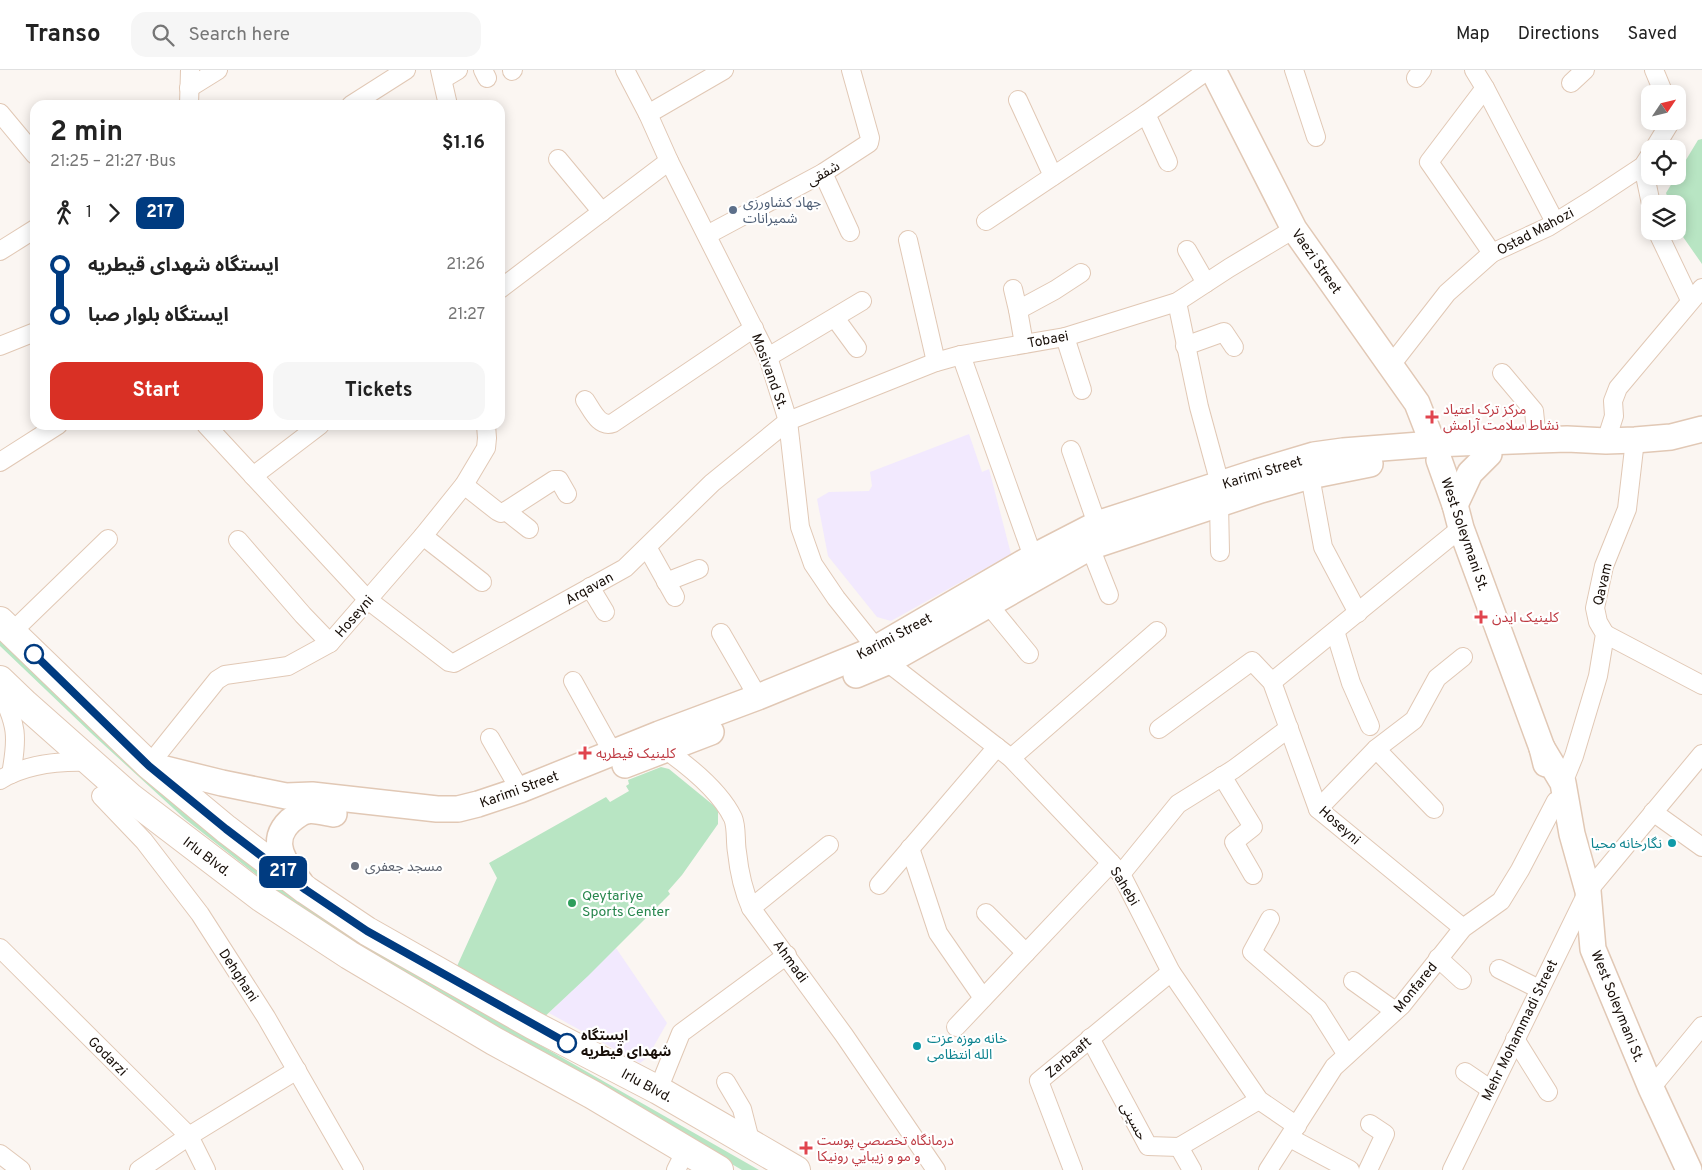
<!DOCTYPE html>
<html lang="en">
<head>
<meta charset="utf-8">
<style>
  :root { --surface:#fff; --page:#f6f6f6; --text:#222; --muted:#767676; --line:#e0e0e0; --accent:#d93025 }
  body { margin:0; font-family:Overpass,"Noto Sans Arabic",sans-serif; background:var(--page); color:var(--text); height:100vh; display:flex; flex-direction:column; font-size:19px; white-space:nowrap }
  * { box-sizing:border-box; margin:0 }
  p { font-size:16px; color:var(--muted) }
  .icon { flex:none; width:28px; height:28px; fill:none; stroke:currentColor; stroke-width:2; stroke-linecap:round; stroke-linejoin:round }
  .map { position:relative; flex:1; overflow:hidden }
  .sheet { position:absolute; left:30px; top:30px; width:475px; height:330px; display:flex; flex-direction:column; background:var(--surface); border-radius:15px; box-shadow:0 2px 12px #0003 }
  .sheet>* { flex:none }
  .badge { padding:0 10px; border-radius:8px; font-size:18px; line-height:32px }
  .needle { width:32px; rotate:55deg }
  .tools { position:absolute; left:1641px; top:15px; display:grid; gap:10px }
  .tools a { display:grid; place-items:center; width:45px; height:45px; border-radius:10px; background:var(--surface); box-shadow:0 2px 12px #0003; font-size:25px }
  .map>.badge { position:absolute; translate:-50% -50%; box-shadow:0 0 0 2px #fff }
  .legs { display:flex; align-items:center; gap:8px; height:55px; padding:0 20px; font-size:16px }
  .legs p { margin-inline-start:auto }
  .overview { display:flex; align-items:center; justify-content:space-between; height:85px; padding:0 20px }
  h1 { font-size:28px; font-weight:700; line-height:38px }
  .button { display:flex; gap:10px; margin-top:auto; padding:10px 20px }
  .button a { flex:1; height:58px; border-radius:15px; background:var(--accent); color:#fff; font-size:20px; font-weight:700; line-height:58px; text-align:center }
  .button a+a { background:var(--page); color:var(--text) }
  ul { padding:0 20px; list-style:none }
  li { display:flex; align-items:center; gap:18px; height:50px; font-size:19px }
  li i { display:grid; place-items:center; width:8px; height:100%; margin:0 6px; background:currentColor }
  li i::after { content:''; width:12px; height:12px; margin:-6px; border:4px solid; border-radius:50%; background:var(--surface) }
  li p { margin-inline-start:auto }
  li:first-child i { background:linear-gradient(#0000 50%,currentColor 0) }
  li:last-child i { background:linear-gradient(currentColor 50%,#0000 0) }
  header { display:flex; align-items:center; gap:30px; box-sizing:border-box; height:70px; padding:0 25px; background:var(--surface); border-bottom:1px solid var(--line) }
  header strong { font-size:24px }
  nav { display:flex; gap:28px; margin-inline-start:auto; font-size:18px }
  .search { width:350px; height:45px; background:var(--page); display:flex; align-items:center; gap:12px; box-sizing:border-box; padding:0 18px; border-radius:15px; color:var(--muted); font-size:19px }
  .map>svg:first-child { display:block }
  .education { fill:#f2e9fe }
  .green { fill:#b8e5c3 }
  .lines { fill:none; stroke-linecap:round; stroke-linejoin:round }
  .minor-casing { stroke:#e1c8b5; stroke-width:20 }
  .secondary-casing { stroke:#e1c8b5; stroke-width:28 }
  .primary-casing { stroke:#e1c8b5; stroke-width:30 }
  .minor { stroke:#fff; stroke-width:18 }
  .secondary { stroke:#fff; stroke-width:25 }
  .primary { stroke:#fff; stroke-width:28 }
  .line-1-casing { stroke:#fff; stroke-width:11 }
  .line-1 { stroke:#003b80; stroke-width:8 }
  .service-dot { fill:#5c6f8a; stroke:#fff; stroke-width:2 }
  .health-dot { fill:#e0444e; stroke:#fff; stroke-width:2 }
  .stop-1-dot { fill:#fff; stroke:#003b80; stroke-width:2.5 }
  .culture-dot { fill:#0f9aa8; stroke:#fff; stroke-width:2 }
  .worship-dot { fill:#6b7280; stroke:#fff; stroke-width:2 }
  .leisure-dot { fill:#2e9e5b; stroke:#fff; stroke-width:2 }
  .labels { text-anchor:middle; stroke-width:4.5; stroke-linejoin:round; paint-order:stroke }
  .street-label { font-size:14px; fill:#180f09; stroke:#fff }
  .service-label { font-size:14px; fill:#4e5e75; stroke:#fff; text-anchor:start }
  .health-label { font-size:14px; fill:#be3a42; stroke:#fff; text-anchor:start }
  .culture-label { font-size:14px; fill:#0d838f; stroke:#fff; text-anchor:end }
  .worship-label { font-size:14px; fill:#5b616d; stroke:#fff; text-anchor:start }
  .leisure-label { font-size:14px; fill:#27864d; stroke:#fff; text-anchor:start }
  .stop-label { font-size:14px; font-weight:bold; fill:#180f09; stroke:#fff; text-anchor:start }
</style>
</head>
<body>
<header>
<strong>Transo</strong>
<div class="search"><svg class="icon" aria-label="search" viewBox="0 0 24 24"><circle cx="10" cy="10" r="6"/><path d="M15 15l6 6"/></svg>Search here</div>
<nav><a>Map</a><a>Directions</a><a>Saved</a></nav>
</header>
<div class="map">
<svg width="1702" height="1100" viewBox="0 0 1702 1100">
  <rect width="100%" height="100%" fill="#fbf6f2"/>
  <g class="education">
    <path d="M969 364 982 402 989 399 1011 484 891 551 877 547 828 486 817 429 829 422 869 421 872 416 870 402Z"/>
    <path d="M616 878 667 953 647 988 640 993 549 943Z"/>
  </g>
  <g class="green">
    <path d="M1702 69V194L1681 164 1678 155V134H1670L1666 123 1698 70Z"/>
    <path d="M0 559 73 632 491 947 759 1100H742L370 884 290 831 185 749 91 663 0 576Z"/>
    <path d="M661 697 669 699 718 739V754L682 805 668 821 670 824 588 906 540 951 453 905 497 808 489 793 606 727 610 732 629 721 626 716 629 714 628 710Z"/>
  </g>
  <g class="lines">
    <defs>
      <g id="minor">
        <path d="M440 0 448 35"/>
        <path d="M483 0 487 8"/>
        <path d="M625 0 648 44 669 91 768 287 788 351 800 457 813 494 836 528 876 578"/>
        <path d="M1294 0 1316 67"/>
        <path d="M1474 0 1485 18 1555 152"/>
        <path d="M1654 0 1664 24"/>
        <path d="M512 1 513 0"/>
        <path d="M1416 8 1422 0"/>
        <path d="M443 9 458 0"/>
        <path d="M1571 13 1585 0"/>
        <path d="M189 18 218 0"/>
        <path d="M1485 18 1429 92 1492 183"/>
        <path d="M1018 30 1053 106"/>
        <path d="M189 35 190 0"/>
        <path d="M351 35 406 0"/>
        <path d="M0 43 35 85"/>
        <path d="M648 44 724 0"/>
        <path d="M1146 44 1168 92"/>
        <path d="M1654 79 1671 51"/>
        <path d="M558 89 602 142"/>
        <path d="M1643 96 1651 134"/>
        <path d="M823 103 850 162"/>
        <path d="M986 151 1146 44 1208 0"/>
        <path d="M1657 161 1690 230"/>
        <path d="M707 165 823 103 869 73 870 68 851 0"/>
        <path d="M908 170 936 292"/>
        <path d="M1187 180 1206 213"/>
        <path d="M0 181 35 159"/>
        <path d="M500 219 669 91"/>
        <path d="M1013 219 1018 240"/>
        <path d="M1177 232 1199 337 1220 414"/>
        <path d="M835 248 857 278"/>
        <path d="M1065 267 1082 320"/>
        <path d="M1024 274 1018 240 1055 220 1081 203"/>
        <path d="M0 276 35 262"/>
        <path d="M1185 276 1224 262 1234 277"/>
        <path d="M961 285 1033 487"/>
        <path d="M768 287 862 231"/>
        <path d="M1391 295 1447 223 1492 183 1548 157 1590 131 1643 96 1650 85"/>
        <path d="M1502 303 1534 341 1537 370"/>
        <path d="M585 330C592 340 599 358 613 353L754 258"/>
        <path d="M206 355 368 530 449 592 454 593 625 498 712 413 788 351 936 292 961 285 1065 267 1177 232 1229 198 1294 159"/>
        <path d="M1606 371 1614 346 1613 331 1618 318 1702 218"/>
        <path d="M1071 380 1097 454"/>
        <path d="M0 392 58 355"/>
        <path d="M253 406 320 355"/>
        <path d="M1310 406 1323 477 1358 543"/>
        <path d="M464 415 497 441 501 443 506 441 554 410H559L567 424"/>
        <path d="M1219 433 1220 482"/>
        <path d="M506 441 529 459"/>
        <path d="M423 466 482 512"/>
        <path d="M238 470 303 545 330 573"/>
        <path d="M647 477 675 527"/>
        <path d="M1090 477 1109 525"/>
        <path d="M666 512 699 499"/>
        <path d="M590 517 605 542"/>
        <path d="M988 534 1029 584"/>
        <path d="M1335 561 1351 613 1370 656"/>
        <path d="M12 562 108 469"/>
        <path d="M721 563 758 627"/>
        <path d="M1605 564 1702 615"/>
        <path d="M887 592 1011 688 1111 793 1121 804 1171 902 1259 1030 1297 1056"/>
        <path d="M573 611 613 683"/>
        <path d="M1272 612 1461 458"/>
        <path d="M0 621C17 654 18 667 11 704"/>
        <path d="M1159 659 1252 591 1272 612 1318 739 1463 858"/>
        <path d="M490 668 520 720"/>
        <path d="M1376 679 1434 739"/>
        <path d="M666 680C690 697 720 721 733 748 737 757 735 772 737 782 739 801 743 820 751 838L844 965 936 1100"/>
        <path d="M1011 688 1157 561"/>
        <path d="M149 695 217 610 225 605 288 596 330 573 423 466 464 415 486 378 487 368 486 355"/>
        <path d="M1222 706 1253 757 1234 772 1253 805"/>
        <path d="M0 710C26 694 59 691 89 692"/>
        <path d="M1563 713 1574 686 1598 606 1605 564 1598 552 1595 538 1604 496 1627 439 1635 370"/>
        <path d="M101 726 144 771 200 844 266 947 354 1100"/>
        <path d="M1318 739 1376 679 1414 650 1437 608 1463 587"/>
        <path d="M1653 742 1702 777"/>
        <path d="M910 778 938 863 983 928"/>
        <path d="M1121 804 1178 734 1234 699 1289 658"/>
        <path d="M879 815 997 677"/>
        <path d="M751 838 829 775"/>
        <path d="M986 843 1026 883"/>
        <path d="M1270 849 1252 882 1318 939 1347 985"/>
        <path d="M0 878 189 1066 206 1100"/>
        <path d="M1438 888 1462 910"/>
        <path d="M1499 899 1539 919"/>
        <path d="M1353 911 1395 941"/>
        <path d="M956 957 1111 793"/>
        <path d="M1090 968 1148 1076 1179 1077 1259 1030"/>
        <path d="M1515 969 1548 1022"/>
        <path d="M1465 1002 1490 1019"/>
        <path d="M726 1012 742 1039 751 1074"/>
        <path d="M1651 1018 1702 956"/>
        <path d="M658 1020 681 963 787 885"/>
        <path d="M1290 1068 1350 1100"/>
        <path d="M1179 1077 1192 1100"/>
        <path d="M0 1084 21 1100"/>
        <path d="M139 1100 189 1066 297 1000"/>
        <path d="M676 1100 686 1080"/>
        <path d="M1073 1100 1039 1011 1171 902"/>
        <path d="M1268 1100 1334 997 1402 935 1463 858 1501 831 1520 800 1556 731"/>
        <path d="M1368 1100 1385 1064 1370 1054"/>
        <path d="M1452 1100 1588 821 1702 684"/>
      </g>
      <g id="secondary">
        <path d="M1213 0 1294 159 1417 333 1433 374"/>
        <path d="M1439 390 1455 435 1461 458 1542 678 1546 694"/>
        <path d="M1455 435 1470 403 1489 384"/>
        <path d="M856 605 887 592 1090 477 1261 420 1310 406 1370 394"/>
        <path d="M1542 678 1563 713 1572 764 1588 821 1593 879 1651 1018 1689 1100"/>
        <path d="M149 695 222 713 286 726 312 725 437 739H458L478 734 520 720 659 664 758 627 873 580 1033 487 1097 454 1257 402 1314 385 1343 381 1433 374 1567 369 1606 371 1635 370 1671 367 1702 359"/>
        <path d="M625 695 711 662"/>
        <path d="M300 812C285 794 268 772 290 751 295 747 301 742 307 741 314 739 326 743 334 744"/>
      </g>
      <g id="primary">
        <path d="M0 551 149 695 226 759 306 820 367 861 533 955 658 1020 796 1100"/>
        <path d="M0 610 25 634 131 728 262 828 349 885 494 971 593 1025 719 1100"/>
      </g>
    </defs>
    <use href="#minor" class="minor-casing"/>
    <use href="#secondary" class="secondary-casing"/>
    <use href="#primary" class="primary-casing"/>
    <use href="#minor" class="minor"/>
    <use href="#secondary" class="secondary"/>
    <use href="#primary" class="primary"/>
  </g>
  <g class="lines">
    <defs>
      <path id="line-1" d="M34 584 149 696 226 759 306 820 367 861 567 973"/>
    </defs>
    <use href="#line-1" class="line-1-casing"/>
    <use href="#line-1" class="line-1"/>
  </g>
  <circle class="service-dot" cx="733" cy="140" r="5"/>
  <g class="health-dot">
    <path d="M1429.5 339.5h5v5h5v5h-5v5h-5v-5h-5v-5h5z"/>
    <path d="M1478.5 539.5h5v5h5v5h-5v5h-5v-5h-5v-5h5z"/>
    <path d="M582.5 675.5h5v5h5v5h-5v5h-5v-5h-5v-5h5z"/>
    <path d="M803.5 1070.5h5v5h5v5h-5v5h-5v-5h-5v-5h5z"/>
  </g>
  <g class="stop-1-dot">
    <circle cx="34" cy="584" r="9"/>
    <circle cx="567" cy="973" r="9"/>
  </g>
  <g class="culture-dot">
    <circle cx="1672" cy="773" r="5"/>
    <circle cx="917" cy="976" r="5"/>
  </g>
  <circle class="worship-dot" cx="355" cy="796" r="5"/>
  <circle class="leisure-dot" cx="572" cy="833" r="5"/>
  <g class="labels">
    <g class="street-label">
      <text transform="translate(823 103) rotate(-30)" y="5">شفقی</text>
      <text transform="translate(1535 161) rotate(-28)" y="5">Ostad Mahozi</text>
      <text transform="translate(1317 191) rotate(55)" y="5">Vaezi Street</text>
      <text transform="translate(1048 269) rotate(-11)" y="5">Tobaei</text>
      <text transform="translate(770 301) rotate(70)" y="5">Mosivand St.</text>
      <text transform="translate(1262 402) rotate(-17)" y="5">Karimi Street</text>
      <text transform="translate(1465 464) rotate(71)" y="5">West Soleymani St.</text>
      <text transform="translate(1602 514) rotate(-77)" y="5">Qavam</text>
      <text transform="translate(589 518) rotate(-29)" y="5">Arqavan</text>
      <text transform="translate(354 546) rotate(-49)" y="5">Hoseyni</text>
      <text transform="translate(894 566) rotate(-28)" y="5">Karimi Street</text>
      <text transform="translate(519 719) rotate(-20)" y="5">Karimi Street</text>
      <text transform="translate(1340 755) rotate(42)" y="5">Hoseyni</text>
      <text transform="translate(207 786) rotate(37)" y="5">Irlu Blvd.</text>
      <text transform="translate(1125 816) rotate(59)" y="5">Sahebi</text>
      <text transform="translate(791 891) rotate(54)" y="5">Ahmadi</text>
      <text transform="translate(239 905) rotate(57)" y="5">Dehghani</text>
      <text transform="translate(1415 917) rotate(-51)" y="5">Monfared</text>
      <text transform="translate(1618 936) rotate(68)" y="5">West Soleymani St.</text>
      <text transform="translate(1519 960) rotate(-64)" y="5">Mehr Mohammadi Street</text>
      <text transform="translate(108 986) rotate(45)" y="5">Godarzi</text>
      <text transform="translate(1068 987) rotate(-40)" y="5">Zarbaaft</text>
      <text transform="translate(647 1015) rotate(28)" y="5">Irlu Blvd.</text>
      <text transform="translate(1134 1051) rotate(62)" y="5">حسینی</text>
    </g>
    <g class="service-label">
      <text x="743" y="137">جهاد کشاورزی<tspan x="743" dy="16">شمیرانات</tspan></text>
    </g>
    <g class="health-label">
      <text x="1443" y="344">مرکز ترک اعتیاد<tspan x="1443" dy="16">نشاط سلامت آرامش</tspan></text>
      <text x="1492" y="552">کلینیک ایدن</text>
      <text x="596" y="688">کلینیک قیطریه</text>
      <text x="817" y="1075">درمانگاه تخصصي پوست<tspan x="817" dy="16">و مو و زيبايي رونيكا</tspan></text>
    </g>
    <g class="culture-label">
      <text x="1662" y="778">نگارخانه محیا</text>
      <text x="927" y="973" text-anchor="start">خانه موزه عزت<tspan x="927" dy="16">الله انتظامی</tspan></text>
    </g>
    <g class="worship-label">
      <text x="365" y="801">مسجد جعفری</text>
    </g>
    <g class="leisure-label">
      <text x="582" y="830">Qeytariye<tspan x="582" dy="16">Sports Center</tspan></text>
    </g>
    <g class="stop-label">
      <text x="581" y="970">ایستگاه<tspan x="581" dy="16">شهدای قیطریه</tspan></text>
    </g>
  </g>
</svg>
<div class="tools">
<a><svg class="needle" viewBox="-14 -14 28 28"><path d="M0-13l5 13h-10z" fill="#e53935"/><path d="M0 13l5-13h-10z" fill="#767676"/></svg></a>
<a><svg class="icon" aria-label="locate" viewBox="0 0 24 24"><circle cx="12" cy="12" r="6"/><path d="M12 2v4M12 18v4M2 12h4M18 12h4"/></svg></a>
<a><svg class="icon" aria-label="layers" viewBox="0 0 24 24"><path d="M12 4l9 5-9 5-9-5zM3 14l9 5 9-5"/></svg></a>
</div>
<b class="badge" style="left:283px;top:802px;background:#003b80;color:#fff">217</b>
<section class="sheet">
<div class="overview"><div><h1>2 min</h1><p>21:25 – 21:27 · Bus</p></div><b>$1.16</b></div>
<div class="legs"><svg class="icon" aria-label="walk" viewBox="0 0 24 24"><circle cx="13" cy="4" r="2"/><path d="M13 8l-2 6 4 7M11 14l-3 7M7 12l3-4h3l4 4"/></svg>1<svg class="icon" aria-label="forward" viewBox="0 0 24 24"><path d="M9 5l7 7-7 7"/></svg><b class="badge" style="background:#003b80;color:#fff">217</b></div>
<ul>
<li><i style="color:#003b80"></i><b>ایستگاه شهدای قیطریه</b><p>21:26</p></li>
<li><i style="color:#003b80"></i><b>ایستگاه بلوار صبا</b><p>21:27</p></li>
</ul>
<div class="button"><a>Start</a><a>Tickets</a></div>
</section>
</div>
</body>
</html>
